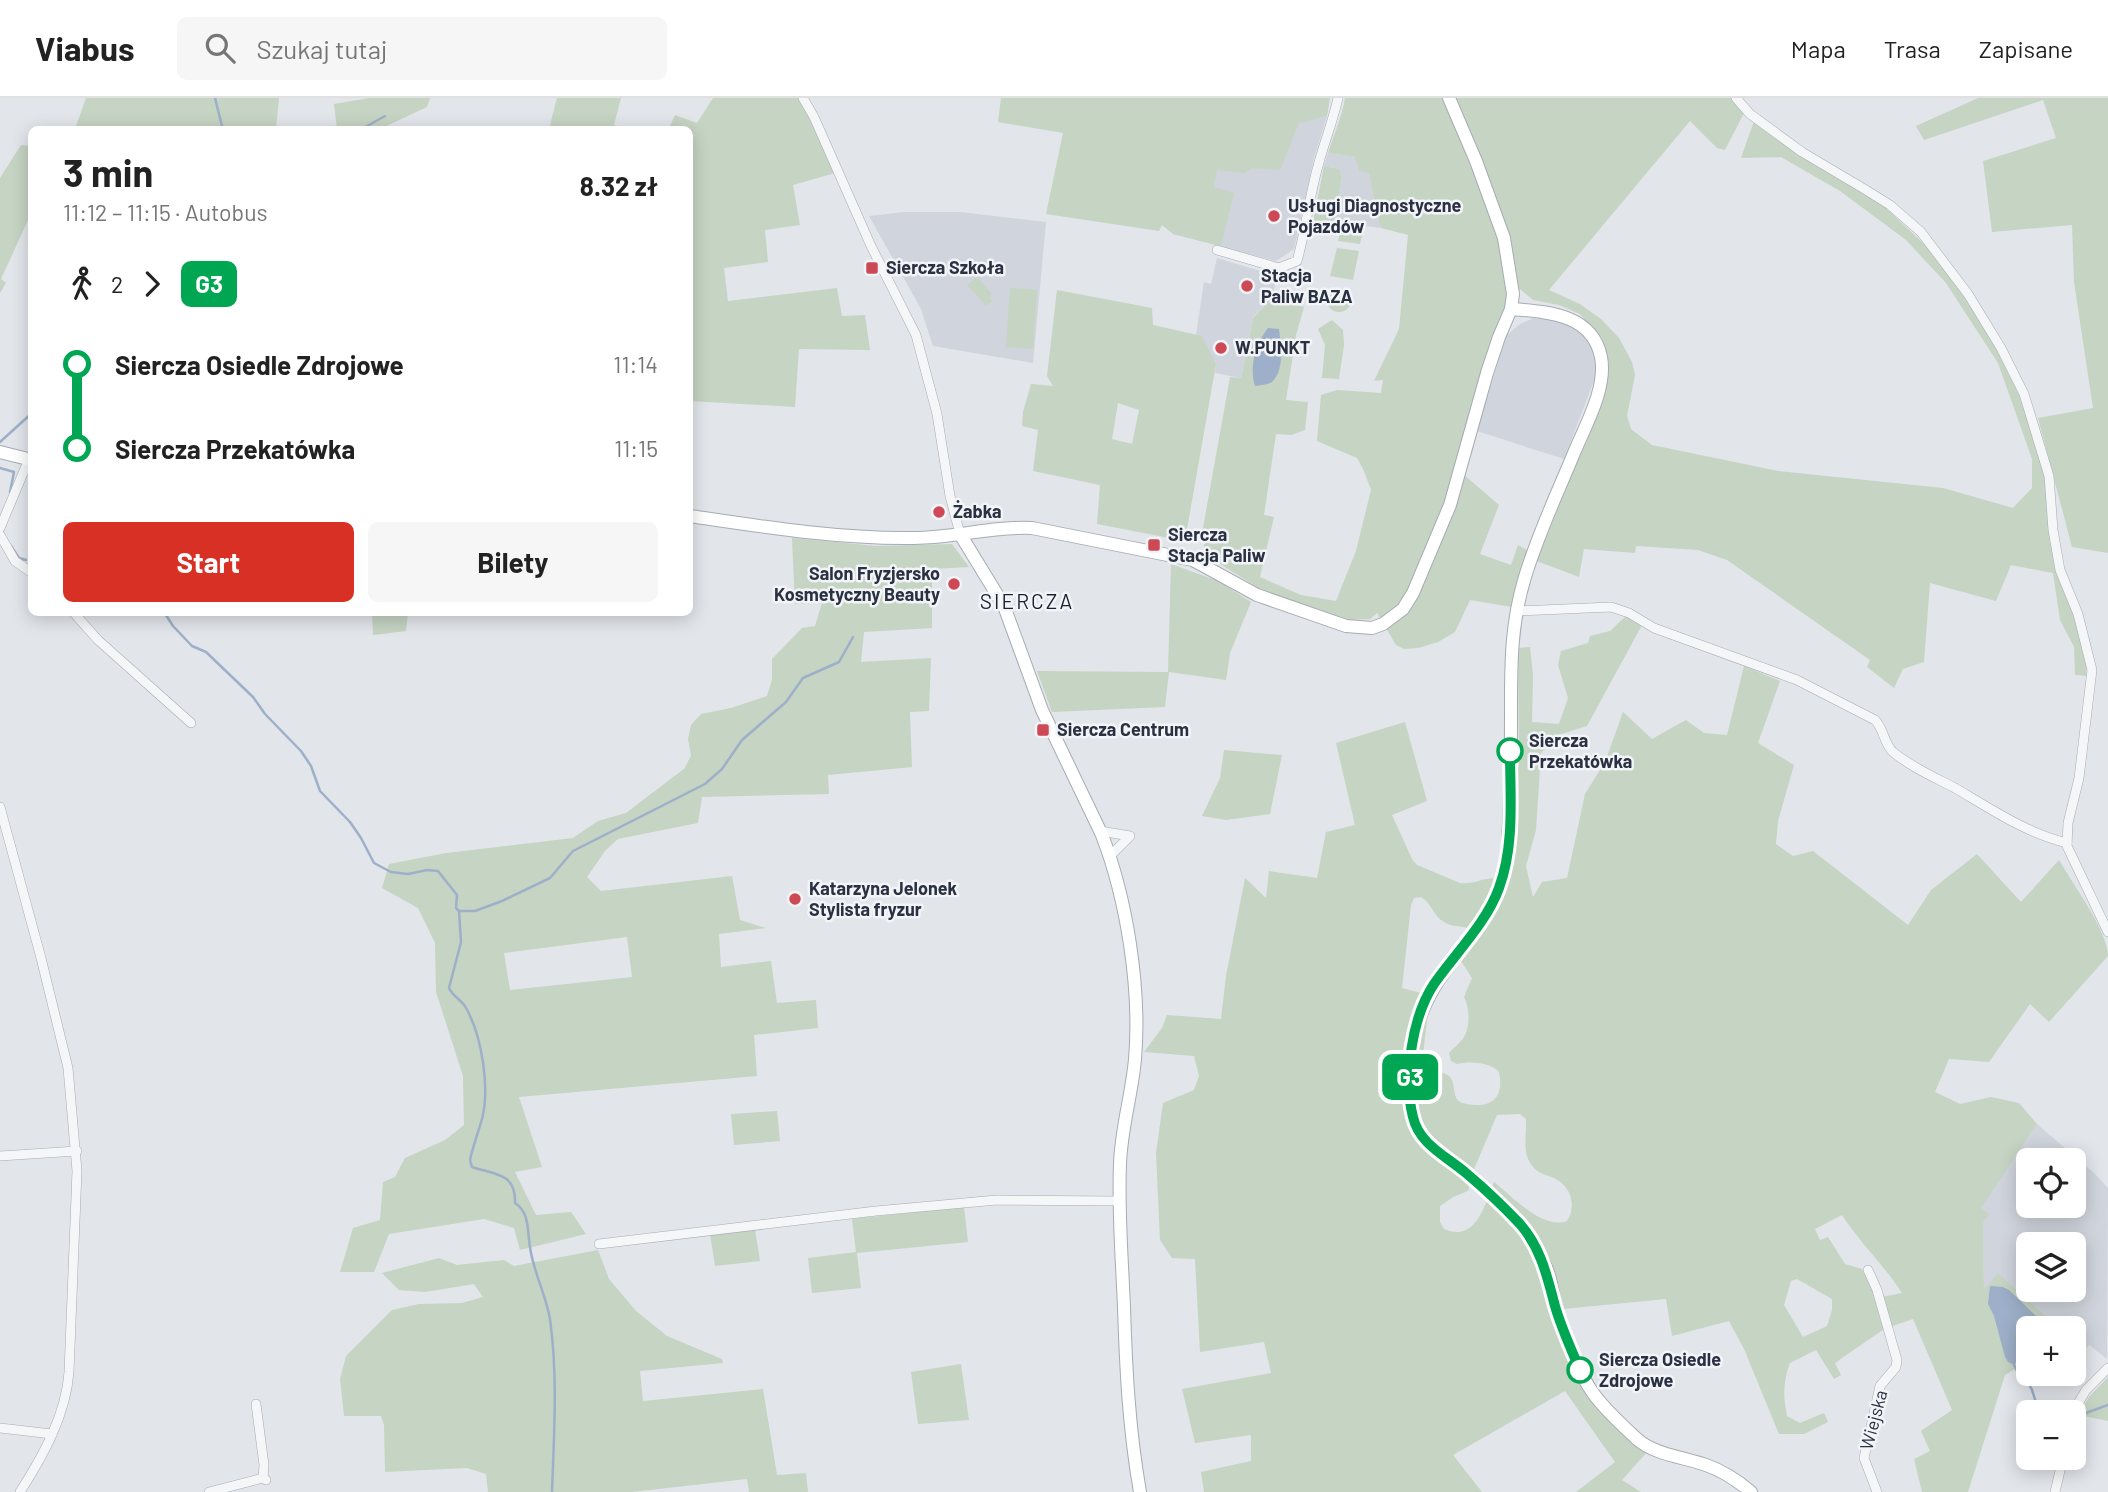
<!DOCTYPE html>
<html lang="pl">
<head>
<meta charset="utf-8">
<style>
  :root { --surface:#fff; --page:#f6f6f6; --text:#222; --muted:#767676; --line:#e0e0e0; --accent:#d93025 }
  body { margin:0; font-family:Barlow,sans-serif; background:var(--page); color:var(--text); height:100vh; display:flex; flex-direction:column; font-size:26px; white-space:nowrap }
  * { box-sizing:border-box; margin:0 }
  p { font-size:23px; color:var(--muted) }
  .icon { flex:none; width:38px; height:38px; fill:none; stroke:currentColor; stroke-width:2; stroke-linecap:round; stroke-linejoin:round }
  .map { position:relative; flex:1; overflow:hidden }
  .side { position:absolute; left:28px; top:28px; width:665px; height:490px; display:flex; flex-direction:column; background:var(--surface); border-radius:10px; box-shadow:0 4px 18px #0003 }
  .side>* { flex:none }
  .badge { padding:0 14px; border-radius:10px; font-size:24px; line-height:46px }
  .controls { position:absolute; left:2016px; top:1050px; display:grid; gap:14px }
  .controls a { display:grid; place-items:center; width:70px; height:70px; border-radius:10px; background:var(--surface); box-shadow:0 4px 18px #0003; font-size:35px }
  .map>.badge { position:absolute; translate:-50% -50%; box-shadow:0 0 0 4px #fff }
  .legs { display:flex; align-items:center; gap:10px; height:77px; padding:0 35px; font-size:23px }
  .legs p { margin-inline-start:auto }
  .headline { display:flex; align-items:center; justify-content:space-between; height:119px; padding:0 35px }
  h1 { font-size:38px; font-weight:700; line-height:52px }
  .cta { display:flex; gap:14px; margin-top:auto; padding:14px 35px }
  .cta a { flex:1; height:80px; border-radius:10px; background:var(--accent); color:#fff; font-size:28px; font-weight:700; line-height:80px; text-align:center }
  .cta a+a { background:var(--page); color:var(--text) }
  ul { padding:0 35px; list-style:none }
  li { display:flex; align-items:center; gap:24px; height:84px; font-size:26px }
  li i { display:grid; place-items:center; width:10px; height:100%; margin:0 9px; background:currentColor }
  li i::after { content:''; width:18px; height:18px; margin:-9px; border:5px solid; border-radius:50%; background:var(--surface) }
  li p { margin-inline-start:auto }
  li:first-child i { background:linear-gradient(#0000 50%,currentColor 0) }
  li:last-child i { background:linear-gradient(currentColor 50%,#0000 0) }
  header { display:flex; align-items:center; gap:42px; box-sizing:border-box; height:98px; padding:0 35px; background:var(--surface); border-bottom:2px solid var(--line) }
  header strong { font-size:33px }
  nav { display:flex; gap:38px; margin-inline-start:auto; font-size:24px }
  .search { width:490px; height:63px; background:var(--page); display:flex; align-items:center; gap:18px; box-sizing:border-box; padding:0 24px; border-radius:10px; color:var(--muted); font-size:26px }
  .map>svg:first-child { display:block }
  .built { fill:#d0d4dc; fill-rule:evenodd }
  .green { fill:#c6d4c3; fill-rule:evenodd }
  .water { fill:#9eb0c9 }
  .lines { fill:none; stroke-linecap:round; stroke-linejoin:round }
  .stream { stroke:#9eb0c9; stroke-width:2.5 }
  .street-casing { stroke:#a7abb4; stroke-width:10 }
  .secondary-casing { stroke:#a7abb4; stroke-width:14 }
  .street { stroke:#f5f6f8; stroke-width:9 }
  .secondary { stroke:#fff; stroke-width:12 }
  .line-1-casing { stroke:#fff; stroke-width:16 }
  .line-1 { stroke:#00a651; stroke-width:10 }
  .poi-dot { fill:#cd4955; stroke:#f2f4f7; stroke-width:2.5 }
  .stop-1-dot { fill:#fff; stroke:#00a651; stroke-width:3.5 }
  .labels { text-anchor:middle; stroke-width:5; stroke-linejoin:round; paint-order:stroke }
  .poi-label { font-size:18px; font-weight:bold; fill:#2a3142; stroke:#f2f4f7; text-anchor:start }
  .stop-label { font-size:18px; font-weight:bold; fill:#2a3142; stroke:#f2f4f7; text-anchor:start }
  .street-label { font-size:18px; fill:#2a3142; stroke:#f2f4f7 }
  .quarter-label { font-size:21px; letter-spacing:2px; fill:#1c2233; stroke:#f2f4f7 }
</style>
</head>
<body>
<header>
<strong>Viabus</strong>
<div class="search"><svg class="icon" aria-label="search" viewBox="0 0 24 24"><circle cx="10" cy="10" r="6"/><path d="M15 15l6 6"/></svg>Szukaj tutaj</div>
<nav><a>Mapa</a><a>Trasa</a><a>Zapisane</a></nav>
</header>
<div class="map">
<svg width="2108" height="1394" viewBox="0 0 2108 1394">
  <rect width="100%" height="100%" fill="#e2e5ea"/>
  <g class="built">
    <path d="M1327 18 1314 60 1294 151 1276 163 1173 136 1175 85 1295 25Z"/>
    <path d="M1328 55 1355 59 1369 75 1376 114 1381 130 1343 125 1341 128 1333 127 1342 78 1339 71 1324 68Z"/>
    <path d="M905 114H960L1046 124 1033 265 933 248 921 211 869 118Z"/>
    <path d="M1217 160 1277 178 1272 200 1253 219 1241 280 1215 275 1216 265 1196 237 1204 184 1211 186Z"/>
    <path d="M1536 219 1572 226 1592 249 1596 266 1595 280 1564 361 1477 333 1506 238 1520 226Z"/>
    <path d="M2037 1026 2095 1076 2108 1090 2107 1261 2089 1247 2078 1260 2074 1257V1230H2064L2055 1226 1999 1176 1984 1192 1983 1124 1980 1110ZM2028 1062H2074V1108H2028ZM2028 1146H2074V1192H2028Z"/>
  </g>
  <g class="green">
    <path d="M86 0H279L276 31H75Z"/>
    <path d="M369 0H430L427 9 380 31H337L334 6Z"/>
    <path d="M557 0H621L614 27 629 31H549Z"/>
    <path d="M713 0H800L835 75 793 87 800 127 765 132 768 164 724 170 728 203 837 190 842 218 865 217 870 252 799 251 795 309 690 303V32H668L675 17 697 25Z"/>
    <path d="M1001 0H1330L1327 18 1299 25 1280 72 1252 70 1244 75 1217 72 1214 89 1234 95 1221 148 1173 136 1162 127 1159 133 1046 116 1063 35 998 24Z"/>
    <path d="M1345 0H1731L1744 15 1725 52 1717 50 1690 23 1549 192 1580 206 1601 221 1619 240 1632 264 1635 277 1627 318 1631 331 1652 347 1778 373 1943 390 2013 410 2032 390V361L1998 265 1946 185 1906 142 1840 93 1781 59 1741 60 1754 23 1884 108 1926 148 1947 173 1997 249 2017 292 2035 340 2045 381 2048 426 2087 562 2086 578 2075 577 2074 549 2060 522 2053 475 2011 467 1996 503 1930 485 1924 564 1903 571 1894 590 1867 569 1870 562 1727 462 1698 452 1636 448 1635 455 1584 451 1579 479 1526 459 1512 509 1470 502 1455 534 1438 544 1418 550 1404 551 1396 547 1377 515 1370 521 1346 522 1283 505 1204 456V444L1201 441 1230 279 1241 280 1253 220 1272 200 1304 209 1296 237 1286 302 1308 304 1305 332 1291 337 1276 336 1264 417 1274 419 1260 479 1301 497 1336 503 1356 453 1371 392 1364 373 1357 360 1317 343 1321 297 1337 292 1381 295 1383 282 1374 283 1399 231 1408 137 1381 130 1376 114 1369 75 1359 73 1355 59 1328 55C1334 36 1342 19 1345 0ZM1520 191 1533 202 1559 207 1580 216 1602 240 1609 266 1604 298 1538 459 1518 447 1511 467 1480 456 1499 407 1456 370 1497 231Z"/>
    <path d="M1978 0H2108V455L2072 449 2038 320 2093 310 2074 184 2072 127 1992 134 1983 63 2056 40 2043 2 1924 42 1916 28Z"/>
    <path d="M21 47 31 48V122H28L1 181 6 185 0 195V80Z"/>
    <path d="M1324 68 1339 71 1342 78 1333 127 1313 124Z"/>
    <path d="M1342 125 1364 128 1360 146 1338 143Z"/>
    <path d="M1337 150 1359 153 1353 182 1330 178Z"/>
    <path d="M977 179 992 196 989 199 992 203 986 208 967 187Z"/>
    <circle cx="1339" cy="202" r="12"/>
    <path d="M1010 190 1037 192 1033 251 1006 249Z"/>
    <path d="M1057 192 1152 210 1153 227 1202 238 1216 266 1186 437 1180 442 1097 426 1100 387 1033 373 1038 332 1022 328 1023 314 1031 286 1053 288 1047 278ZM1118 305 1139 312 1132 346 1112 341Z"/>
    <path d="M1332 222 1343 232 1344 247 1339 281 1322 280 1325 247 1318 231Z"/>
    <path d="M792 440 877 448 952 446 969 469 932 471V530L864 534 861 564 931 560 929 613 910 614 912 669 828 677 829 696 702 699 698 725 618 741 605 753 587 779 601 793 732 778 740 822 766 830 719 836 721 869 771 863 777 905 816 902 818 930 754 937 757 978 519 999 542 1069 515 1074 536 1117 571 1114 586 1136 520 1152 514 1130 484 1121 389 1136 374 1174H340L353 1130 380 1122 383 1084 395 1079 405 1060 445 1042 464 1027 463 978 436 894 435 845 418 810 382 790 389 766 446 755 573 740 598 723 626 715 685 670 691 657 688 641 691 627 701 616 731 610 767 598 772 582V561L802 530 815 528 822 505 795 506ZM627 839 632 879 510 892 504 855Z"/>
    <path d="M1171 466 1218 483 1251 504 1230 555 1226 582 1169 574 1165 609 1052 614 1037 573 1168 574Z"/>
    <path d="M372 515H408L406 533 373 537Z"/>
    <path d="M1626 518 1642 527 1587 628 1558 637 1541 655 1536 732 1526 768 1533 799 1542 784 1567 780 1585 696 1605 664 1623 614 1652 641 1686 622 1704 635 1727 637 1744 568 1780 583 1758 645 1794 667 1778 723 1776 746 1793 758 1813 753 1908 827 1931 792 1977 756 2021 804 2059 762C2072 785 2108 833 2108 858L2049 924 2030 906 1989 964 1949 961 1935 994 1960 1006 1991 999 2019 1005 2037 1026 1981 1110 1989 1116 1983 1124 1984 1191 1998 1175 2055 1226 2052 1230H2028V1263L2005 1277 1968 1394H1922L1914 1361 1930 1353 1921 1333 1952 1312 1913 1221 1884 1231 1835 1265 1841 1277 1834 1281 1816 1252 1790 1265C1783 1283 1783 1299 1787 1318L1800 1325 1824 1315 1828 1324 1804 1336H1779L1744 1251 1729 1223 1672 1238 1666 1201 1563 1211 1553 1214 1580 1287 1633 1344 1648 1353 1622 1382 1641 1394H1576L1615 1364 1565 1293 1453 1357 1482 1394H1204L1201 1374 1251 1363V1337L1195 1345 1182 1291 1271 1275 1264 1244 1200 1254 1195 1161 1172 1160 1160 1142 1156 1055 1163 1005 1194 992 1199 978 1194 958 1144 954 1162 930 1167 917 1221 921 1226 878 1245 780 1266 800 1269 773 1317 780 1326 734 1355 727 1336 645 1405 624 1427 703 1392 717 1412 761 1417 767 1460 785C1479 787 1486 775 1508 783L1515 682 1519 667 1518 550 1530 549 1533 577 1532 624 1559 626 1568 600 1558 567 1561 553 1588 545 1590 538 1610 533ZM1421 799C1432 805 1433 818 1444 824 1456 832 1463 823 1479 838L1461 863 1472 880 1464 899C1470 910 1471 933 1461 943 1457 948 1453 950 1449 955L1451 963 1457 966C1470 963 1490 964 1499 974 1503 992 1498 1007 1477 1007 1472 1007 1464 1006 1460 1004 1452 999 1456 986 1450 979 1444 972 1433 977 1422 965L1429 905 1421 895 1402 890 1411 807 1414 800ZM1520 1016 1526 1021C1527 1035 1522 1054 1531 1066 1540 1079 1548 1075 1559 1083 1572 1092 1576 1109 1567 1123 1542 1132 1512 1098 1494 1084 1485 1107 1476 1145 1444 1131L1440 1124V1108L1453 1099 1468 1093 1474 1071 1497 1017ZM1842 1117C1860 1145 1884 1167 1902 1195L1876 1200 1862 1171 1845 1166 1828 1139 1820 1142 1815 1131ZM1797 1181 1832 1201V1212L1827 1228 1803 1239 1784 1207 1791 1183Z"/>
    <path d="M1224 652 1282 657 1270 716 1226 722 1202 718 1220 680Z"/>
    <path d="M777 1013 780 1043 734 1047 731 1016Z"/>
    <path d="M964 1109 968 1144 857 1155 861 1190 812 1195 808 1160 856 1154 852 1121Z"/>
    <path d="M755 1131 760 1163 715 1168 710 1136Z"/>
    <path d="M598 1152 609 1181 636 1213 667 1238 722 1261 723 1265 640 1273 643 1303 763 1291 777 1377 806 1375 808 1394H749L747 1381 632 1394H488L486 1376 467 1370 385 1374 384 1327 381 1318H344L340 1281 346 1258 392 1212 419 1206 462 1205 483 1199 474 1186 425 1194 399 1192 382 1175 439 1160 457 1167 504 1162 514 1168Z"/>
    <path d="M961 1266 969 1322 918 1326 911 1274Z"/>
    <path d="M2108 1279V1323L2079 1317 2089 1299Z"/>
  </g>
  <g class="water">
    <path d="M1268 230 1279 231C1281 247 1285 271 1272 284 1268 287 1260 287 1255 288 1249 269 1255 246 1268 230Z"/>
    <path d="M1990 1188 2003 1189 2009 1192 2039 1221 2037 1230H2028V1252L2014 1267 2008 1264 2005 1259 1994 1218 1988 1206Z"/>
  </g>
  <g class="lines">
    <g class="stream">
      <path d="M215 0 223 32"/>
      <path d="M360 32 385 18"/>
      <path d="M0 344 32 315"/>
      <path d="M0 370 14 374 10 394"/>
      <path d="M11 448 19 460 26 462"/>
      <path d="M164 514 173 528 192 548 206 554 253 599 265 616 301 653 311 668 320 693 350 724 361 740 374 765 391 774 408 776 427 772 438 773 457 797 456 810 459 813 461 844 449 890C453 899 462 902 466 910 482 938 490 990 482 1021 478 1035 473 1048 470 1062L472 1069C496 1077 516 1075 515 1105 530 1115 527 1132 530 1149 533 1173 546 1197 550 1221 558 1279 554 1336 552 1394"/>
      <path d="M460 813H475L502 803 550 780 573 753 705 686 722 671 742 642 786 604 803 580 839 564 853 539"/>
      <path d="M2014 1267 2020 1279 2026 1280 2032 1292 2039 1314"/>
      <path d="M2086 1315 2108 1307"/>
    </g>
    <defs>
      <g id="street">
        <path d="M803 0 814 19 871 148 916 237 937 316 950 398 960 436"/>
        <path d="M1736 0 1750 16 1802 54 1866 92 1890 107 1921 134 1968 196 2001 250 2024 296 2049 378 2053 432 2060 472 2078 516 2092 572 2079 680 2068 725 2067 748 2108 834"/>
        <path d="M1217 152 1279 170 1297 163C1306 132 1309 99 1318 68 1324 45 1333 23 1338 0"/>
        <path d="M0 430 29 361"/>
        <path d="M0 437 15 463 32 475"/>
        <path d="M1516 513 1611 509 1629 515 1654 530 1797 582 1875 622C1884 631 1884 646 1893 654 1911 669 1934 679 1955 690 1991 711 2026 735 2067 745"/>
        <path d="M73 514 98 542 191 625"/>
        <path d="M0 709 41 860 68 970 77 1073 69 1274C66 1317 43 1358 20 1394"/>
        <path d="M1100 733 1130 738 1110 758"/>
        <path d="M0 1058 77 1053"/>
        <path d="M599 1146 876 1113 997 1102 1119 1103"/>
        <path d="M1868 1172 1877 1192 1897 1262 1896 1269 1880 1288 1864 1360 1877 1394"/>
        <path d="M256 1306 264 1367 263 1380"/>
        <path d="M2073 1314 2086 1292 2108 1270"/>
        <path d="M0 1330 52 1336"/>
        <path d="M209 1394 263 1380 266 1382"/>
        <path d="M2055 1394 2063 1360"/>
      </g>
      <g id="secondary">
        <path d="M1511 211C1546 214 1592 215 1601 259 1607 290 1586 326 1574 355 1557 396 1538 436 1525 479 1510 528 1511 570 1511 621 1511 664 1510 706 1508 749 1505 764 1504 781 1497 795 1472 849 1427 878 1414 940 1408 965 1405 1012 1419 1034 1429 1051 1447 1060 1462 1072 1483 1088 1508 1109 1523 1131 1533 1145 1543 1160 1549 1177 1552 1187 1553 1198 1555 1208 1564 1236 1576 1271 1593 1295 1605 1312 1622 1327 1637 1341 1655 1357 1684 1359 1706 1367 1723 1373 1737 1382 1751 1394"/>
        <path d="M0 354 32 362"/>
        <path d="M690 418C764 429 839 441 914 440 954 440 992 428 1032 430L1193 462 1257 497 1346 528 1372 530 1383 526 1403 511 1413 495 1450 407 1487 275 1499 239 1511 211 1513 196 1504 140 1476 63 1449 0"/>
        <path d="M960 436 1004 508 1042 612 1102 737C1127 802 1141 891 1135 961 1132 996 1121 1031 1120 1066 1118 1114 1122 1161 1124 1209 1126 1273 1129 1331 1140 1394"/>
      </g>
    </defs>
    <use href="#street" class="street-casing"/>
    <use href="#secondary" class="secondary-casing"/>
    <use href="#street" class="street"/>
    <use href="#secondary" class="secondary"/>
  </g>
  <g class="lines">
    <defs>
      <path id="line-1" d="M1510 653C1510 697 1515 747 1499 790 1487 824 1455 856 1434 886 1412 919 1403 980 1413 1019 1419 1046 1446 1058 1466 1075 1485 1091 1503 1108 1520 1126 1541 1150 1547 1178 1555 1208 1561 1229 1571 1251 1580 1272"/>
    </defs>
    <use href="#line-1" class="line-1-casing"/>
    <use href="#line-1" class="line-1"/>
  </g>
  <g class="poi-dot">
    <circle cx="1274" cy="118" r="7"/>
    <rect x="865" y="163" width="14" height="14" rx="3.5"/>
    <circle cx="1247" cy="188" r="7"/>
    <circle cx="1221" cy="250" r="7"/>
    <circle cx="939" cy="414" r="7"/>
    <rect x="1147" y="440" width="14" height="14" rx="3.5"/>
    <circle cx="954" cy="486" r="7"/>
    <rect x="1036" y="625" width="14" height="14" rx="3.5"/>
    <circle cx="795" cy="801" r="7"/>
  </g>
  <g class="stop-1-dot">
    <circle cx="1510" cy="653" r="12"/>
    <circle cx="1580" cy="1272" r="12"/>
  </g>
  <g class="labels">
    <g class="poi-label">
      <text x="1288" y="114">Usługi Diagnostyczne<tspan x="1288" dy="21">Pojazdów</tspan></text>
      <text x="886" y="176">Siercza Szkoła</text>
      <text x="1261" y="184">Stacja<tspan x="1261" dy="21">Paliw BAZA</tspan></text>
      <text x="1235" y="256">W.PUNKT</text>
      <text x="953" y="420">Żabka</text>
      <text x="1168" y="443">Siercza<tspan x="1168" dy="21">Stacja Paliw</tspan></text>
      <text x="940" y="482" text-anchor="end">Salon Fryzjersko<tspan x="940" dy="21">Kosmetyczny Beauty</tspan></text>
      <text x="1057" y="638">Siercza Centrum</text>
      <text x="809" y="797">Katarzyna Jelonek<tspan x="809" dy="21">Stylista fryzur</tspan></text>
    </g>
    <g class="stop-label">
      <text x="1529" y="649">Siercza<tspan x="1529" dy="21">Przekatówka</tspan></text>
      <text x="1599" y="1268">Siercza Osiedle<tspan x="1599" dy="21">Zdrojowe</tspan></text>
    </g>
    <g class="street-label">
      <text transform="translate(1874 1322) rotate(-75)" y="6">Wiejska</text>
    </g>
    <g class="quarter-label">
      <text x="1027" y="511">SIERCZA</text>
    </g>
  </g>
</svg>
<div class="controls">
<a><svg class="icon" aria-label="locate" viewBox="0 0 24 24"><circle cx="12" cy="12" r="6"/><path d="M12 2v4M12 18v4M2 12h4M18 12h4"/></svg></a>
<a><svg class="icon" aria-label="layers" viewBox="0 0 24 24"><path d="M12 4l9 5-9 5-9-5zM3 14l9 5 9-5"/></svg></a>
<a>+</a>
<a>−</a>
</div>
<b class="badge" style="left:1410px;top:979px;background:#00a651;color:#fff">G3</b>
<section class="side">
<div class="headline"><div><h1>3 min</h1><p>11:12 – 11:15 · Autobus</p></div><b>8.32 zł</b></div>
<div class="legs"><svg class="icon" aria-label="walk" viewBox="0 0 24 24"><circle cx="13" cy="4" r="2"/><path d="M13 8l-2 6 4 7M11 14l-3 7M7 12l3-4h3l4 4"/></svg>2<svg class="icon" aria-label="forward" viewBox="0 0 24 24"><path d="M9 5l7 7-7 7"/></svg><b class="badge" style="background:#00a651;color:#fff">G3</b></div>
<ul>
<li><i style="color:#00a651"></i><b>Siercza Osiedle Zdrojowe</b><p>11:14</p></li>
<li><i style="color:#00a651"></i><b>Siercza Przekatówka</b><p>11:15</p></li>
</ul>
<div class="cta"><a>Start</a><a>Bilety</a></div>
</section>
</div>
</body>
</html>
